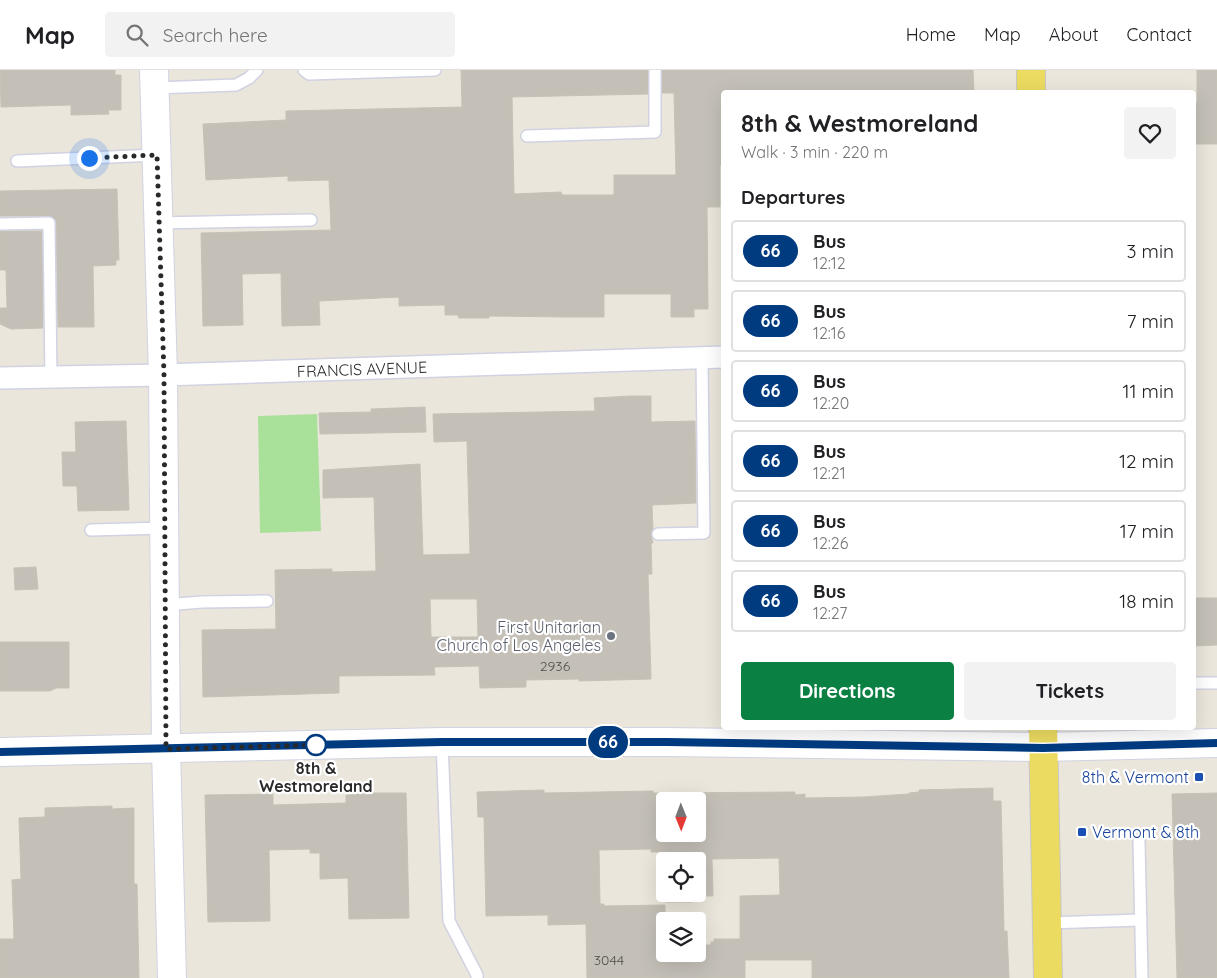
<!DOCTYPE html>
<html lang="en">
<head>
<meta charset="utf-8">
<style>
  :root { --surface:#fff; --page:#f2f2f2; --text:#202124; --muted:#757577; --line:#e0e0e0; --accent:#0b8043 }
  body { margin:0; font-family:Quicksand,sans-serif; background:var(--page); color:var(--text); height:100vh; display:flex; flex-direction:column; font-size:19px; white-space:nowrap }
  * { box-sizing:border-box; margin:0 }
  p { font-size:16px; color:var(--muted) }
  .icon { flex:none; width:28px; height:28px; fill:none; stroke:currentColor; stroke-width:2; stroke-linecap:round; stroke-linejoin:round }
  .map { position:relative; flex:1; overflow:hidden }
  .side { position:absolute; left:721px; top:20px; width:475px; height:640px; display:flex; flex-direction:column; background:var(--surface); border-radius:5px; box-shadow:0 5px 20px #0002 }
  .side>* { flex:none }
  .badge { padding:0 10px; border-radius:16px; font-size:18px; line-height:32px }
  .needle { width:32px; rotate:179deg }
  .fabs { position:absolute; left:656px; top:722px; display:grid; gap:10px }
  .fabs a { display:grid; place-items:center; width:50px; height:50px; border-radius:5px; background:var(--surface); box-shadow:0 5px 20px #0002; font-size:25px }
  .you { position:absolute; width:25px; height:25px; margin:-12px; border:4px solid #fff; border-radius:50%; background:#1a73e8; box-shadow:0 0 0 8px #1a73e833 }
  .map>.badge { position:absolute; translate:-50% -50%; box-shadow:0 0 0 2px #fff }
  h2 { padding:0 20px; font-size:19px; line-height:45px }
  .round { display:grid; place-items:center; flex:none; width:52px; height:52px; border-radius:5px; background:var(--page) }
  .summary { display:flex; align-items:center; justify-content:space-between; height:85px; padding:0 20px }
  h1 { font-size:24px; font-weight:700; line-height:38px }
  .action { display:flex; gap:10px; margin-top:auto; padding:10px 20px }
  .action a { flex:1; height:58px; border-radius:5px; background:var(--accent); color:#fff; font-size:20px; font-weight:700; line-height:58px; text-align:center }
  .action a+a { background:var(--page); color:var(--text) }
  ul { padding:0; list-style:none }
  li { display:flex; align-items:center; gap:15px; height:62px; margin:0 10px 8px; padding:0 10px; border:2px solid var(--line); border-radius:5px }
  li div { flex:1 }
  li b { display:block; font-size:19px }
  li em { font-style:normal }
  li .badge { min-width:55px; font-weight:700; text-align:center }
  header { display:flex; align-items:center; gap:30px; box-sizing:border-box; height:70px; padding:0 25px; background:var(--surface); border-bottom:1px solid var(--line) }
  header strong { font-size:24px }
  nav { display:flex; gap:28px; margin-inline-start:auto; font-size:18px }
  .search { width:350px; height:45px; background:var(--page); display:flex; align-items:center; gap:12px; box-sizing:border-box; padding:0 18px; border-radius:5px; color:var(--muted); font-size:19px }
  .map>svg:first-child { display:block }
  .green { fill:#a9e09a }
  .building { fill:#c4c0b7; stroke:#c6c2b6; fill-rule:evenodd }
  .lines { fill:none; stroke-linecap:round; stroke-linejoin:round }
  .service-casing { stroke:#d1d2e2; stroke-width:14 }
  .minor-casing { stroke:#d1d2e2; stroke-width:24 }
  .tertiary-casing { stroke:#d1d2e2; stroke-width:30 }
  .secondary-casing { stroke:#d1d2e2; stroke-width:30 }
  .primary-casing { stroke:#c7c7c7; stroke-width:30 }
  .service { stroke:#fff; stroke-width:11 }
  .minor { stroke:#fff; stroke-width:21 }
  .tertiary { stroke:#fff; stroke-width:28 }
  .secondary { stroke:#fff; stroke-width:28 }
  .primary { stroke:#ebdb61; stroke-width:28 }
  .line-casing { stroke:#fff; stroke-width:11 }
  .line { stroke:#003b80; stroke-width:8 }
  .walk { stroke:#292929; stroke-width:5; stroke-dasharray:0 9 }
  .worship-dot { fill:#6b7280; stroke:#fff; stroke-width:2 }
  .stop-dot { fill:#fff; stroke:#003b80; stroke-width:2.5 }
  .transit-dot { fill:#1a4fb4; stroke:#fff; stroke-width:2 }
  .labels { text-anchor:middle; stroke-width:4.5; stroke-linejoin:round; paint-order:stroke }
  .number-label { font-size:14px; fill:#504f4c }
  .street-label { font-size:16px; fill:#292929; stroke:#fff }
  .worship-label { font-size:16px; fill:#5b616d; stroke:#fff; text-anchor:end }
  .stop-label { font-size:16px; font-weight:bold; fill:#292929; stroke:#fff }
  .transit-label { font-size:16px; fill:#164399; stroke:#fff; text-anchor:end }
</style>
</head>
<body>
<header>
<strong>Map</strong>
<div class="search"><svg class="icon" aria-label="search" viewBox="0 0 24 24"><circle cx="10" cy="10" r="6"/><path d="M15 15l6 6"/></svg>Search here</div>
<nav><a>Home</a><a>Map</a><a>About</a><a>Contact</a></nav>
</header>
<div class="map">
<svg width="1217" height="908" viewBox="0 0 1217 908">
  <rect width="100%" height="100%" fill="#ebe6dc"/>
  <path class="green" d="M317 344 321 461 260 463 258 346Z"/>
  <g class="building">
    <path d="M0 0H115V5H121V40H108L109 44 71 45V35L1 37Z"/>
    <path d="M461 0H648V24L512 27 514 124 561 122 562 125H614V105H676L674 23H662V0H973L974 22H724V95H720V137H707L708 239H694V247H671V224H604V247H566L489 246V248H459L458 245H445V235L399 236V227L319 231 320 255 282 256 281 203 242 204 243 255 203 256 201 163 331 160 329 110 288 111V106L206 110 203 54 286 50V41L462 37Z"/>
    <path d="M1197 0H1217V74H1194V33H1197Z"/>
    <path d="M117 119 119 190H116V195L93 196 94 257H58L56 150 49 146H0V121Z"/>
    <path d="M0 161H42L43 258 11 259 0 254V238H7L6 200H0Z"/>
    <path d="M631 326H651V352L695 351 696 433 652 435 653 459 651 465 653 473H651L652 504H648L651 609 579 611V609L526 610V617L480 618 479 596 434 597 435 605 339 606V623L203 627 202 560 276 559 275 500 332 499V502L376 501 374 427 323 428V400L420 394 423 485 470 484 467 371 434 372 433 344 595 341 594 328ZM430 529H477L478 567H431Z"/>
    <path d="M425 337 426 362 320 364 319 343 371 342V339Z"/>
    <path d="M126 351 129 440 78 441 77 416H63L62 382H76L75 352Z"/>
    <path d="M36 497 38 519 15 520 14 498Z"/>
    <path d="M1194 528H1217V575L1194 576Z"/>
    <path d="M0 572H69V618H56L50 621H0Z"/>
    <path d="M993 718V731H1001L1004 861H1007L1009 908H812V890H745V908H587L586 854 548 855V845L486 846 484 747H478L477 722 544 720V723L653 721V723L795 722V725L805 724V728L864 727 909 724V723L919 722V720ZM665 731H698V764H665ZM651 779V782H665V798V791H698V824H665L666 832H692V826H713L712 789 779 788 780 825 740 826V869H714V872H711V875H698V884H665V835L604 836V834H600L599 780Z"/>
    <path d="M369 723H406L409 848 349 849 348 808 320 809V783H310V779L269 780 270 851 208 852 205 725 273 724V735L346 733V725Z"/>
    <path d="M1217 723V908H1177L1172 724Z"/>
    <path d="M112 736V739L134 738V814H137L139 908H0V869H14L12 810 21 809 19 748 45 747V738Z"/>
  </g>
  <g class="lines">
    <defs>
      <g id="service">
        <path d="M304 0 309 4 435 0"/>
        <path d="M155 18 236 15 249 8 257 0"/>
        <path d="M527 66 655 62V0"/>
        <path d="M17 91 157 85"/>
        <path d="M159 153 311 150"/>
        <path d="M0 154 49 153 51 307"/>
        <path d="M91 460 164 458"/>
        <path d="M658 464 704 463 702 288"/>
        <path d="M165 535 202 532 267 531"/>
        <path d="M1194 613H1217"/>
        <path d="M442 672 449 851 477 905V908"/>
        <path d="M1139 771 1142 908"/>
        <path d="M1047 853 1141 850"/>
      </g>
      <path id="minor" d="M0 308 163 305 724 287"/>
      <path id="tertiary" d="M154 0 163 305 166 679 172 908"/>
      <path id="secondary" d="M0 682 442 672H667L1043 677 1217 673"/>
      <g id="primary">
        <path d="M1031 0V22"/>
        <path d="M1043 658 1048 908"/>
      </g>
    </defs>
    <use href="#service" class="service-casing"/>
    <use href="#minor" class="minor-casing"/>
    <use href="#tertiary" class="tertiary-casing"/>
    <use href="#secondary" class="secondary-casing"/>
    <use href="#primary" class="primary-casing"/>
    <use href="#service" class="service"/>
    <use href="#minor" class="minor"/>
    <use href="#tertiary" class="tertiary"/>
    <use href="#secondary" class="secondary"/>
    <use href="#primary" class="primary"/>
  </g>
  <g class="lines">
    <defs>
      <path id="line" d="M0 682 442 672H667L1043 678 1217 673"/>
    </defs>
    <use href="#line" class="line-casing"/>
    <use href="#line" class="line"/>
    <path class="walk" d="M89 88 157 85 164 305 166 679 316 675"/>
  </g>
  <circle class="worship-dot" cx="611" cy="566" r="5"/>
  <circle class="stop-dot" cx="316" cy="675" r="10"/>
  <g class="transit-dot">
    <rect x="1194" y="702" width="10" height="10" rx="2.5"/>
    <rect x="1077" y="757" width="10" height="10" rx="2.5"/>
  </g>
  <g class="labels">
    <g class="number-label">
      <text x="555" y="601">2936</text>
      <text x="609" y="895">3044</text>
    </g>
    <g class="street-label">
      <text transform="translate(362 299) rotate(-2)" y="6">FRANCIS AVENUE</text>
    </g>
    <g class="worship-label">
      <text x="601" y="563">First Unitarian<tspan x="601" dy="18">Church of Los Angeles</tspan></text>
    </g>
    <g class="stop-label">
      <text x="316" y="704">8th &amp;<tspan x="316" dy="18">Westmoreland</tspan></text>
    </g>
    <g class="transit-label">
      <text x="1189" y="713">8th &amp; Vermont</text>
      <text x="1092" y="768" text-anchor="start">Vermont &amp; 8th</text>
    </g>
  </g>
</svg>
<div class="fabs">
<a><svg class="needle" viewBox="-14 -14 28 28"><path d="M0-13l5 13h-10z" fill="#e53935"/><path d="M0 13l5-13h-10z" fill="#757577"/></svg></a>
<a><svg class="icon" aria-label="locate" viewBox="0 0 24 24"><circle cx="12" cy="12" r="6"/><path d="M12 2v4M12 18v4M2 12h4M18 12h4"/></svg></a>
<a><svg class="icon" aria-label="layers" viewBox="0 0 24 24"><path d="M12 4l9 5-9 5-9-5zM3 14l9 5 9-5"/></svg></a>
</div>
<div class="you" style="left:89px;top:88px"></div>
<b class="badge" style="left:608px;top:672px;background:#003b80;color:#fff">66</b>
<section class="side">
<div class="summary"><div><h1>8th &amp; Westmoreland</h1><p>Walk · 3 min · 220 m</p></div><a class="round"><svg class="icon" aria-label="heart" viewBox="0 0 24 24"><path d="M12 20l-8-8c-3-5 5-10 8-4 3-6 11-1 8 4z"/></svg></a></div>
<h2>Departures</h2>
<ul>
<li><span class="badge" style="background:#003b80;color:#fff">66</span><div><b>Bus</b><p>12:12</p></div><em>3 min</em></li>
<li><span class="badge" style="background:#003b80;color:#fff">66</span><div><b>Bus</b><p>12:16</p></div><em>7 min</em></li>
<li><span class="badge" style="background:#003b80;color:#fff">66</span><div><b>Bus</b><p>12:20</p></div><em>11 min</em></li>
<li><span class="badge" style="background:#003b80;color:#fff">66</span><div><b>Bus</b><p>12:21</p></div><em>12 min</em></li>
<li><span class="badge" style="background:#003b80;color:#fff">66</span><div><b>Bus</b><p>12:26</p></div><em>17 min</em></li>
<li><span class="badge" style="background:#003b80;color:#fff">66</span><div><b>Bus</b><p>12:27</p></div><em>18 min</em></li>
</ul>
<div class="action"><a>Directions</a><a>Tickets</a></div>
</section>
</div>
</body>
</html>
